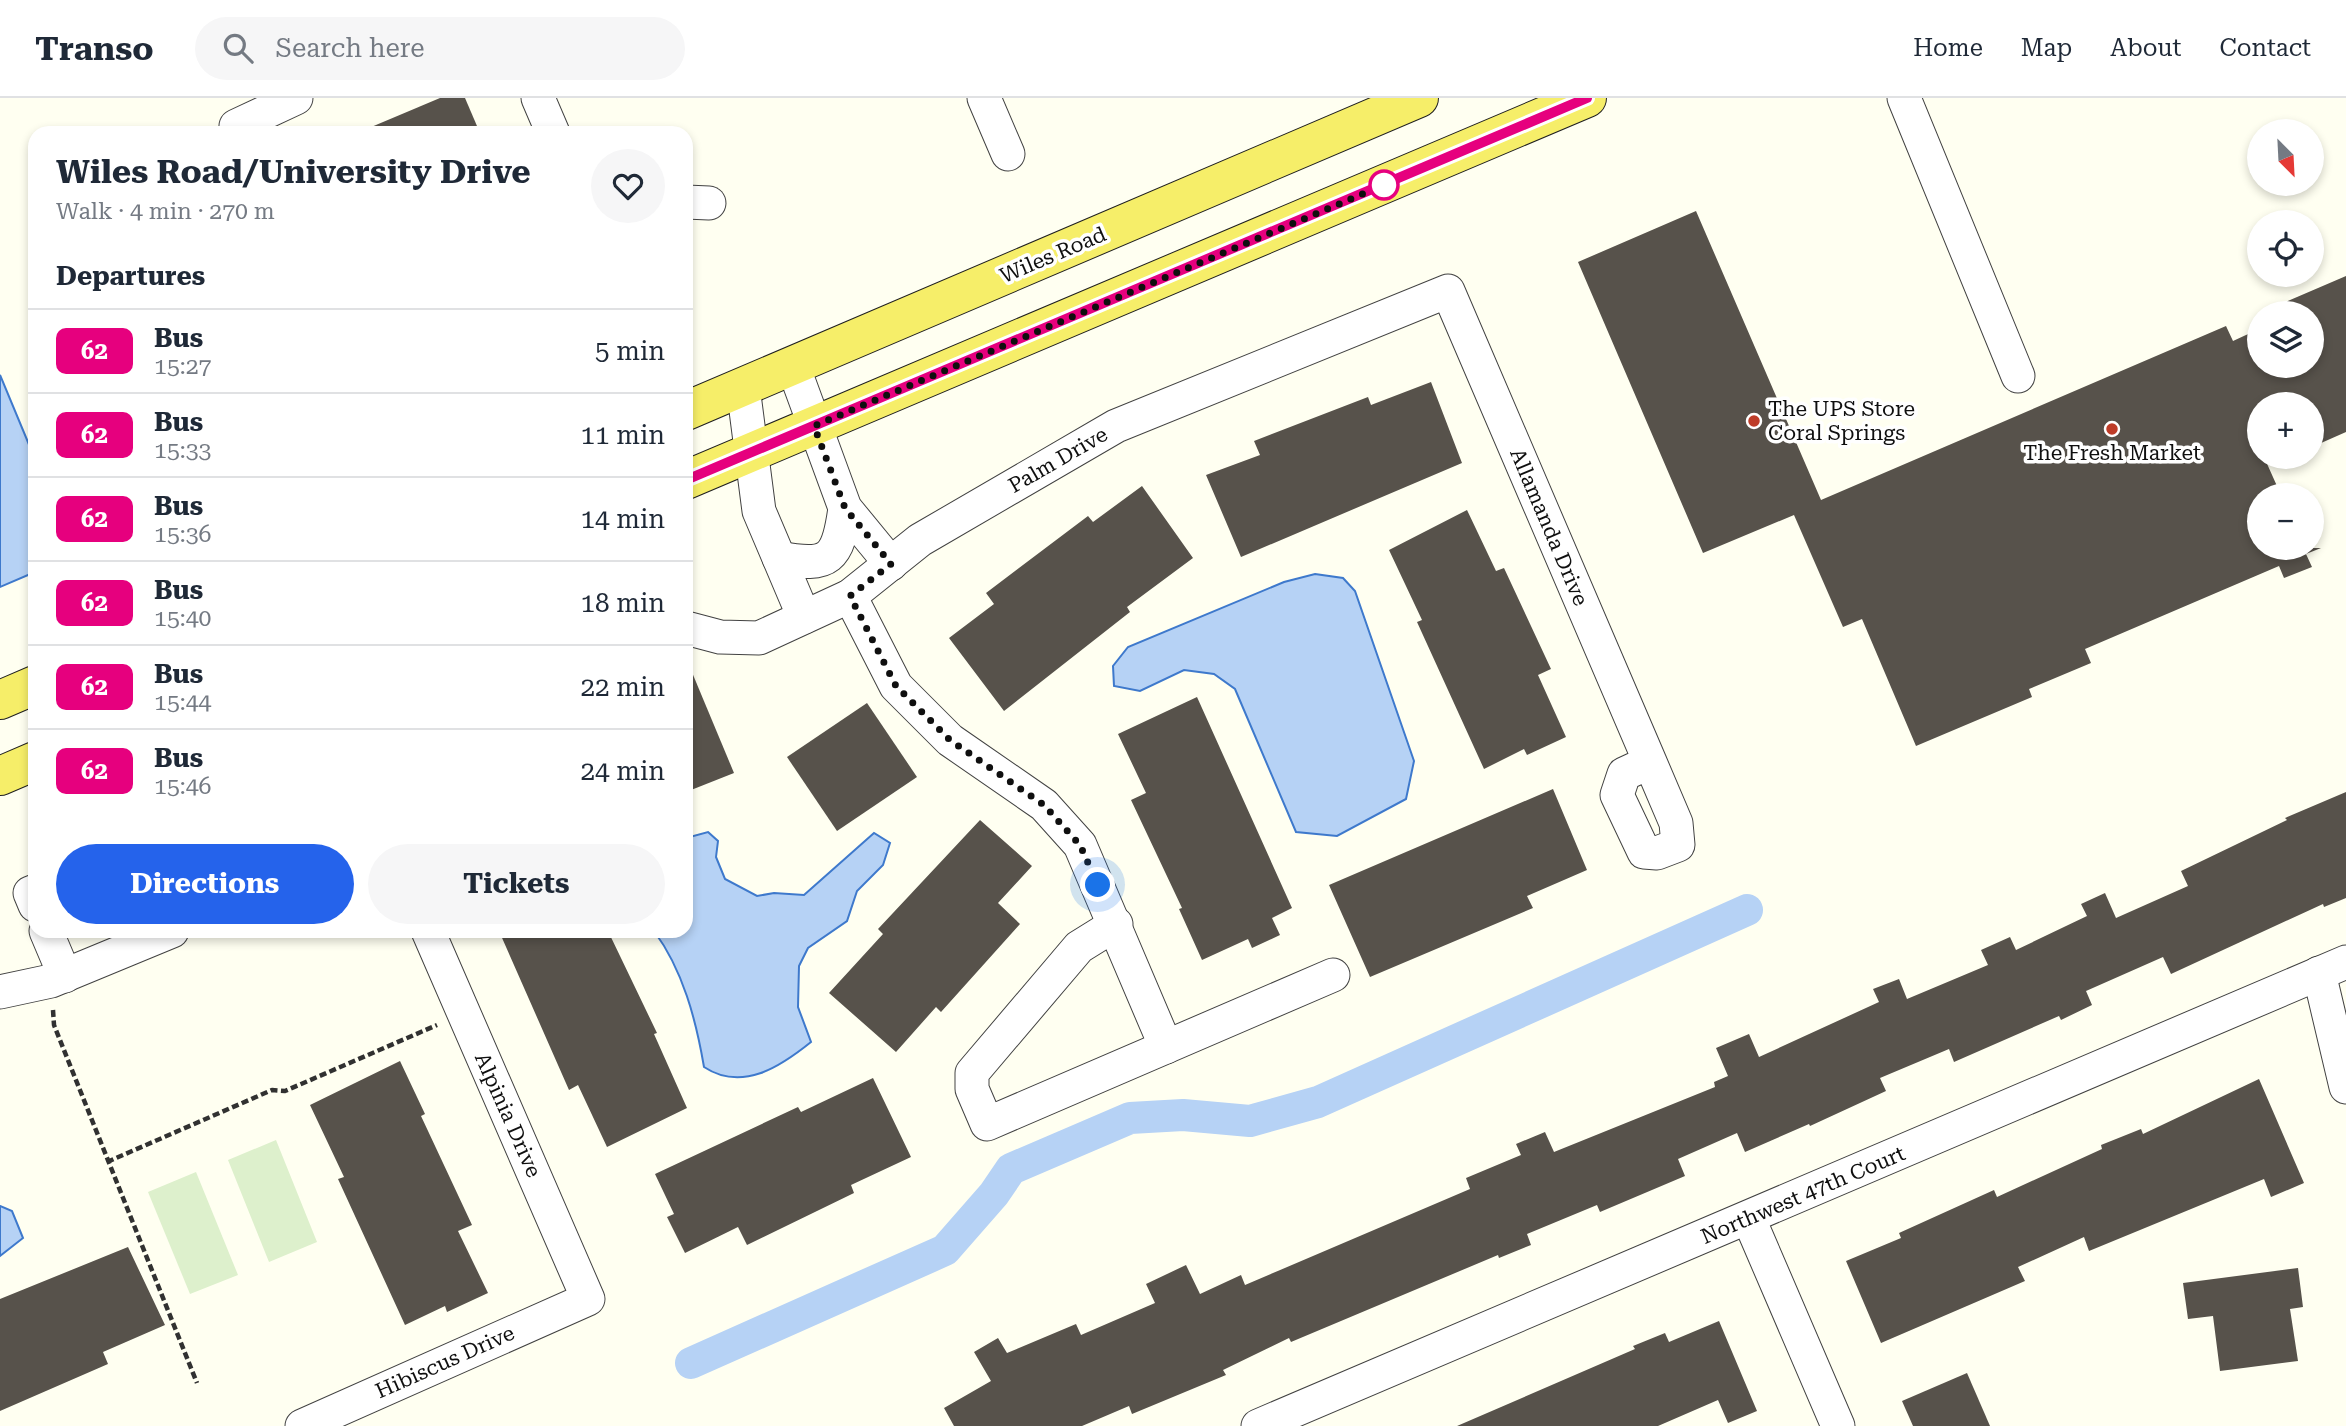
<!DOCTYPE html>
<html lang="en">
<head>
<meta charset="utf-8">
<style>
  :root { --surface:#fff; --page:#f6f6f7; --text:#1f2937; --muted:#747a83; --line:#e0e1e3; --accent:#2563eb }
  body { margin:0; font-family:"Roboto Serif",serif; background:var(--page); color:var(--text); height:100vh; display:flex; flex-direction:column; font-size:26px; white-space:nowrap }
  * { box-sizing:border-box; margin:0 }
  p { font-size:23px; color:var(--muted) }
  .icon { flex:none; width:38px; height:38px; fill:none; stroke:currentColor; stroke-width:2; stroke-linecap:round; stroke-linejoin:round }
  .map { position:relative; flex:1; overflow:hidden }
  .sheet { position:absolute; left:28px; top:28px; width:665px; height:812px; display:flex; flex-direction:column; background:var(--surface); border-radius:21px; box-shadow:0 4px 10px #0003 }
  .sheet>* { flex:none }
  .badge { padding:0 14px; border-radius:10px; font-size:24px; line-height:46px }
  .needle { width:46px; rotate:156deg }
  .buttons { position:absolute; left:2247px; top:21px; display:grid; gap:14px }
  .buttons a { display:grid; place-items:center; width:77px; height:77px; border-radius:50%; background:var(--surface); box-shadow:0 4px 10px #0003; font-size:35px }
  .you { position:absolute; width:35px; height:35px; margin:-18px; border:5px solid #fff; border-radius:50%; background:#1a73e8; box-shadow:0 0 0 10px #1a73e833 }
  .map>.badge { position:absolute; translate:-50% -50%; box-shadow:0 0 0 4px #fff }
  h2 { padding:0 28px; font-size:26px; line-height:63px }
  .round { display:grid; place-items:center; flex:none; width:74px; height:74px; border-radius:37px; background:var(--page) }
  .overview { display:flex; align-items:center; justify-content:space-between; height:119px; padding:0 28px }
  h1 { font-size:33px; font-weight:700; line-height:52px }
  .button { display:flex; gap:14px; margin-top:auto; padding:14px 28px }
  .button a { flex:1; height:80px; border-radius:42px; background:var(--accent); color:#fff; font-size:28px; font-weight:700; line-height:80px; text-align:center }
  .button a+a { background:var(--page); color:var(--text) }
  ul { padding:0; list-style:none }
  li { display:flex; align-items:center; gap:21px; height:84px; padding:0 28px; border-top:2px solid var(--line) }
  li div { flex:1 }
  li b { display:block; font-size:26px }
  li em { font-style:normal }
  li .badge { min-width:77px; font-weight:700; text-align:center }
  header { display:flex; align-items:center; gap:42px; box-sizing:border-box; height:98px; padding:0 35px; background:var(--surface); border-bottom:2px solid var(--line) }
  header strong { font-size:33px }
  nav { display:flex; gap:38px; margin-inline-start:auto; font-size:24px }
  .search { width:490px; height:63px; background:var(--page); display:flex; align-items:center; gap:18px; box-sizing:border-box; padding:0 24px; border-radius:38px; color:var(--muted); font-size:26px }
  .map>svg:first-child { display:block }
  .pitch { fill:#ddf0cc }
  .water { fill:#b6d2f5; stroke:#3e79cc; stroke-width:2 }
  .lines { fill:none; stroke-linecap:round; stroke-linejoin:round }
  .canal { stroke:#b6d2f5; stroke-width:32 }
  .building { fill:#57524b }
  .minor-casing { stroke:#424242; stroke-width:35 }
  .major-casing { stroke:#202020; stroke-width:40 }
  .path { stroke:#313131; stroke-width:4.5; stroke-dasharray:7 3.5; stroke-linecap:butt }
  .minor { stroke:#fff; stroke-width:33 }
  .major { stroke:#f6ee69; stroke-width:38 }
  .line-casing { stroke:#fff; stroke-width:16 }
  .line { stroke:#e6007e; stroke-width:10 }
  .walk { stroke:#0f0f0f; stroke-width:7; stroke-dasharray:0 12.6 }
  .stop-dot { fill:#fff; stroke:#e6007e; stroke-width:3.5 }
  .poi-dot { fill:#be3c28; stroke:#fff; stroke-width:2.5 }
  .labels { text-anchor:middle; stroke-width:7; stroke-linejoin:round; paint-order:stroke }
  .street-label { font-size:21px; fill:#0f0f0f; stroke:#fff }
  .poi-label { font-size:21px; fill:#0f0f0f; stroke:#fff; text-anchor:start }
</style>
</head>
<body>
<header>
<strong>Transo</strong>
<div class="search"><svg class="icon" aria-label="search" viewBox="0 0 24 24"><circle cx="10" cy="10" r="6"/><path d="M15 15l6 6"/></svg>Search here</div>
<nav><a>Home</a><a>Map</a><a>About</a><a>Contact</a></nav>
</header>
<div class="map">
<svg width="2346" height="1328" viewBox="0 0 2346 1328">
  <rect width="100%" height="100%" fill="#fffff1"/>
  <g class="pitch">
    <path d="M276 1042 317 1144 269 1164 228 1062Z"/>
    <path d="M196 1074 238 1177 190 1196 148 1094Z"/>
  </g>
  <g class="water">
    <path d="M0 277 35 361V474L0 489Z"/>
    <path d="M1315 476 1343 480 1355 493 1414 663 1406 701 1337 738 1296 734 1235 591 1214 576 1184 572 1140 593 1114 588 1113 568 1128 549 1284 484Z"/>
    <path d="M708 734 718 743 716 759 725 781 757 798 774 795 804 797 874 735 890 745 883 767 857 793 847 823 808 850 799 868 798 909 811 944C780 969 742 994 704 969 696 922 683 872 654 833H686V740Z"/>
    <path d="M0 1108 12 1113 23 1140 0 1158Z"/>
  </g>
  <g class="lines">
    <path class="canal" d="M691 1265 945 1152 994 1096 1011 1071 1130 1020 1183 1017 1250 1023 1318 1004 1747 812"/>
  </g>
  <g class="building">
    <path d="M440 0H465L480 35H357Z"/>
    <path d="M1696 113 1821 402 2226 228 2233 243 2259 231V268H2312V215H2260L2346 178V334L2312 349V306H2259V359H2264L2281 397H2259V450H2321L2306 456 2312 469 2284 480 2279 468 2085 551 2091 565 2029 591 2032 599 1916 648 1862 521 1843 529 1794 417 1703 455 1578 164Z"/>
    <path d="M1431 284 1462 365 1241 459 1206 377 1260 357 1254 343 1368 299 1371 307Z"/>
    <path d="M1142 388 1193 460 1127 509 1130 514 1004 613 949 540 994 506 986 495 1088 418 1093 424Z"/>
    <path d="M1467 412 1496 473 1504 470 1551 571 1538 577 1566 639 1527 657 1524 651 1484 671 1417 524 1422 522 1389 452Z"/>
    <path d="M686 560 734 675 686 694Z"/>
    <path d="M1197 599 1292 810 1272 820 1280 837 1252 850 1248 841 1202 862 1179 811 1182 810 1131 702 1146 695 1118 636Z"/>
    <path d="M867 605 917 679 837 733 787 659Z"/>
    <path d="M1553 691 1587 772 1527 798 1533 810 1370 879 1329 787Z"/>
    <path d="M2346 694V800L2324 809 2323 806 2171 876 2163 859 2086 893 2092 907 2061 922 2059 918 1954 964 1949 951 1880 980 1886 993 1810 1028 1809 1026 1745 1054 1737 1035 1678 1061 1685 1078 1600 1114 1597 1107 1527 1136 1531 1147 1499 1160 1498 1157 1291 1244 1289 1240 1223 1272 1226 1277 1132 1316 1129 1308 1082 1328H954L944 1310 991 1283 974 1254 998 1240 1007 1255 1076 1226 1081 1237 1155 1205 1146 1186 1186 1167 1200 1196 1241 1177 1245 1187 1470 1091 1466 1080 1521 1057 1516 1046 1545 1034 1554 1054 1715 989 1714 984 1728 978 1716 950 1749 936 1759 959 1879 904 1873 891 1899 881 1907 901 1988 867 1981 852 2010 839 2016 852 2087 818 2081 806 2105 795 2116 820 2188 788 2181 773 2287 722 2285 720Z"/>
    <path d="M980 722 1032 768 998 805 1020 826 941 914 936 909 896 954 829 895 883 836 878 831Z"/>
    <path d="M499 833H608L657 935 654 936 687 1010 607 1049 578 987 569 992Z"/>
    <path d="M400 963 425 1016 421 1018 472 1127 458 1133 488 1195 447 1214 445 1208 405 1227 338 1081 344 1079 310 1007Z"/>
    <path d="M873 980 911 1059 851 1087 854 1095 747 1147 738 1129 685 1155 667 1119 674 1116 655 1076 798 1009 801 1014Z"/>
    <path d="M2259 981 2304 1085 2271 1099 2264 1081 2089 1153 2084 1139 2018 1169 2025 1183 1881 1245 1846 1163 1901 1140 1899 1135 1994 1092 1997 1099 2102 1051 2101 1047 2141 1031 2143 1036Z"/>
    <path d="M128 1149 165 1227 103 1254 108 1266 0 1313V1201Z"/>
    <path d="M2298 1170 2303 1209 2290 1211 2298 1263 2220 1273 2213 1218 2188 1221 2183 1185Z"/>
    <path d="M1719 1223 1757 1313 1728 1325 1718 1302 1658 1328H1457L1635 1251 1633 1248 1665 1235 1669 1244Z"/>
    <path d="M1967 1275 1990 1328H1913L1902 1303Z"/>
  </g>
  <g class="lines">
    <defs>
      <g id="minor">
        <path d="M538 0 553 35"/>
        <path d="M984 0 1008 56"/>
        <path d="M1904 0 2018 278"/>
        <path d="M239 35 236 28 296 0"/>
        <path d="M686 104 709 105"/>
        <path d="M793 268 845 410 891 466"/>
        <path d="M743 289 759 413 804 519"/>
        <path d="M779 460C830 470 838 461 845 410"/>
        <path d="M850 498 896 588 950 642 1044 707 1080 747 1166 949"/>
        <path d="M686 530 720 539 759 540 850 498 920 442 1116 328 1448 193 1650 664 1676 725 1678 747 1657 755 1644 754 1617 697 1624 676 1650 664"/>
        <path d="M35 793 30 795 35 807"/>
        <path d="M1116 826 1079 849 972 975V991L987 1026 1333 877"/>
        <path d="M46 833 65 878"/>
        <path d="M2319 875 2346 989"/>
        <path d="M0 894 51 883 172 833"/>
        <path d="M1749 1121 1838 1328"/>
        <path d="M302 1328 588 1201 428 833"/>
        <path d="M1258 1328 2346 864"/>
      </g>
      <g id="major">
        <path d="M686 313 1419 0"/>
        <path d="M686 382 1587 0"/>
        <path d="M0 602 35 587"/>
        <path d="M0 678 35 663"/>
      </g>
    </defs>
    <use href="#minor" class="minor-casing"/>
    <use href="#major" class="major-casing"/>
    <g class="path">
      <path d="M53 912 54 927 197 1285"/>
      <path d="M107 1064 272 992 285 993 437 927"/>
    </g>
    <use href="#minor" class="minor"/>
    <use href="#major" class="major"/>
  </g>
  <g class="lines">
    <defs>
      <path id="line" d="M686 382 1587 0"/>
    </defs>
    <use href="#line" class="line-casing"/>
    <use href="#line" class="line"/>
    <path class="walk" d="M1098 787 1080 747 1044 707 950 642 896 588 850 498 891 466 845 410 814 328 1384 87"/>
  </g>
  <circle class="stop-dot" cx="1384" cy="87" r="14"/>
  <g class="poi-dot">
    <circle cx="1754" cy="323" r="7"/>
    <circle cx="2112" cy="331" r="7"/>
  </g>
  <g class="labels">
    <g class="street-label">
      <text transform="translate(1053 157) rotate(-23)" y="7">Wiles Road</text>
      <text transform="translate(1058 362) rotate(-30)" y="7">Palm Drive</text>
      <text transform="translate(1549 429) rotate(67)" y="7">Allamanda Drive</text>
      <text transform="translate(508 1017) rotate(66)" y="7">Alpinia Drive</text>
      <text transform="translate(1803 1097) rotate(-23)" y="7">Northwest 47th Court</text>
      <text transform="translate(445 1264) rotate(-24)" y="7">Hibiscus Drive</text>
    </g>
    <g class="poi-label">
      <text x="1768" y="318">The UPS Store<tspan x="1768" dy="24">Coral Springs</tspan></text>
      <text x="2112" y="362" text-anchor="middle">The Fresh Market</text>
    </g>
  </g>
</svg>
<div class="buttons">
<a><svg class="needle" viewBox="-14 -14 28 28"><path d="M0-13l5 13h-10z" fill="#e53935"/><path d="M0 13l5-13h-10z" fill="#747a83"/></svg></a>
<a><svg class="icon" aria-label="locate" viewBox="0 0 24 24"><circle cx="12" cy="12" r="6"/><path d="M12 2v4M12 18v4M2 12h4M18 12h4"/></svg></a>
<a><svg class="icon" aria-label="layers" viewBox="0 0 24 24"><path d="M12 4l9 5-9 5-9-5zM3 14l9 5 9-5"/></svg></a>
<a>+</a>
<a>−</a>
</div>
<div class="you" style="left:1098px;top:787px"></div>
<section class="sheet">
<div class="overview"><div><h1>Wiles Road/University Drive</h1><p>Walk · 4 min · 270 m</p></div><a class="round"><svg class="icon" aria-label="heart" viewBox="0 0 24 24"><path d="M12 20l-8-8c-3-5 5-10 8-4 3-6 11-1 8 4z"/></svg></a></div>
<h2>Departures</h2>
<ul>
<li><span class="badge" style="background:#e6007e;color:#fff">62</span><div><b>Bus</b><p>15:27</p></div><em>5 min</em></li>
<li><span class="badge" style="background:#e6007e;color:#fff">62</span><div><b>Bus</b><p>15:33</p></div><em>11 min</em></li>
<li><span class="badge" style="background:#e6007e;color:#fff">62</span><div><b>Bus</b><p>15:36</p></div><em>14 min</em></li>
<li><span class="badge" style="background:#e6007e;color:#fff">62</span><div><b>Bus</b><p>15:40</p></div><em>18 min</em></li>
<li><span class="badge" style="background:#e6007e;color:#fff">62</span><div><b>Bus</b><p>15:44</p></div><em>22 min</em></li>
<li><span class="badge" style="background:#e6007e;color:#fff">62</span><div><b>Bus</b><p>15:46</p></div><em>24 min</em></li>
</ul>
<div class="button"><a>Directions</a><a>Tickets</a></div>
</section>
</div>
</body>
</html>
